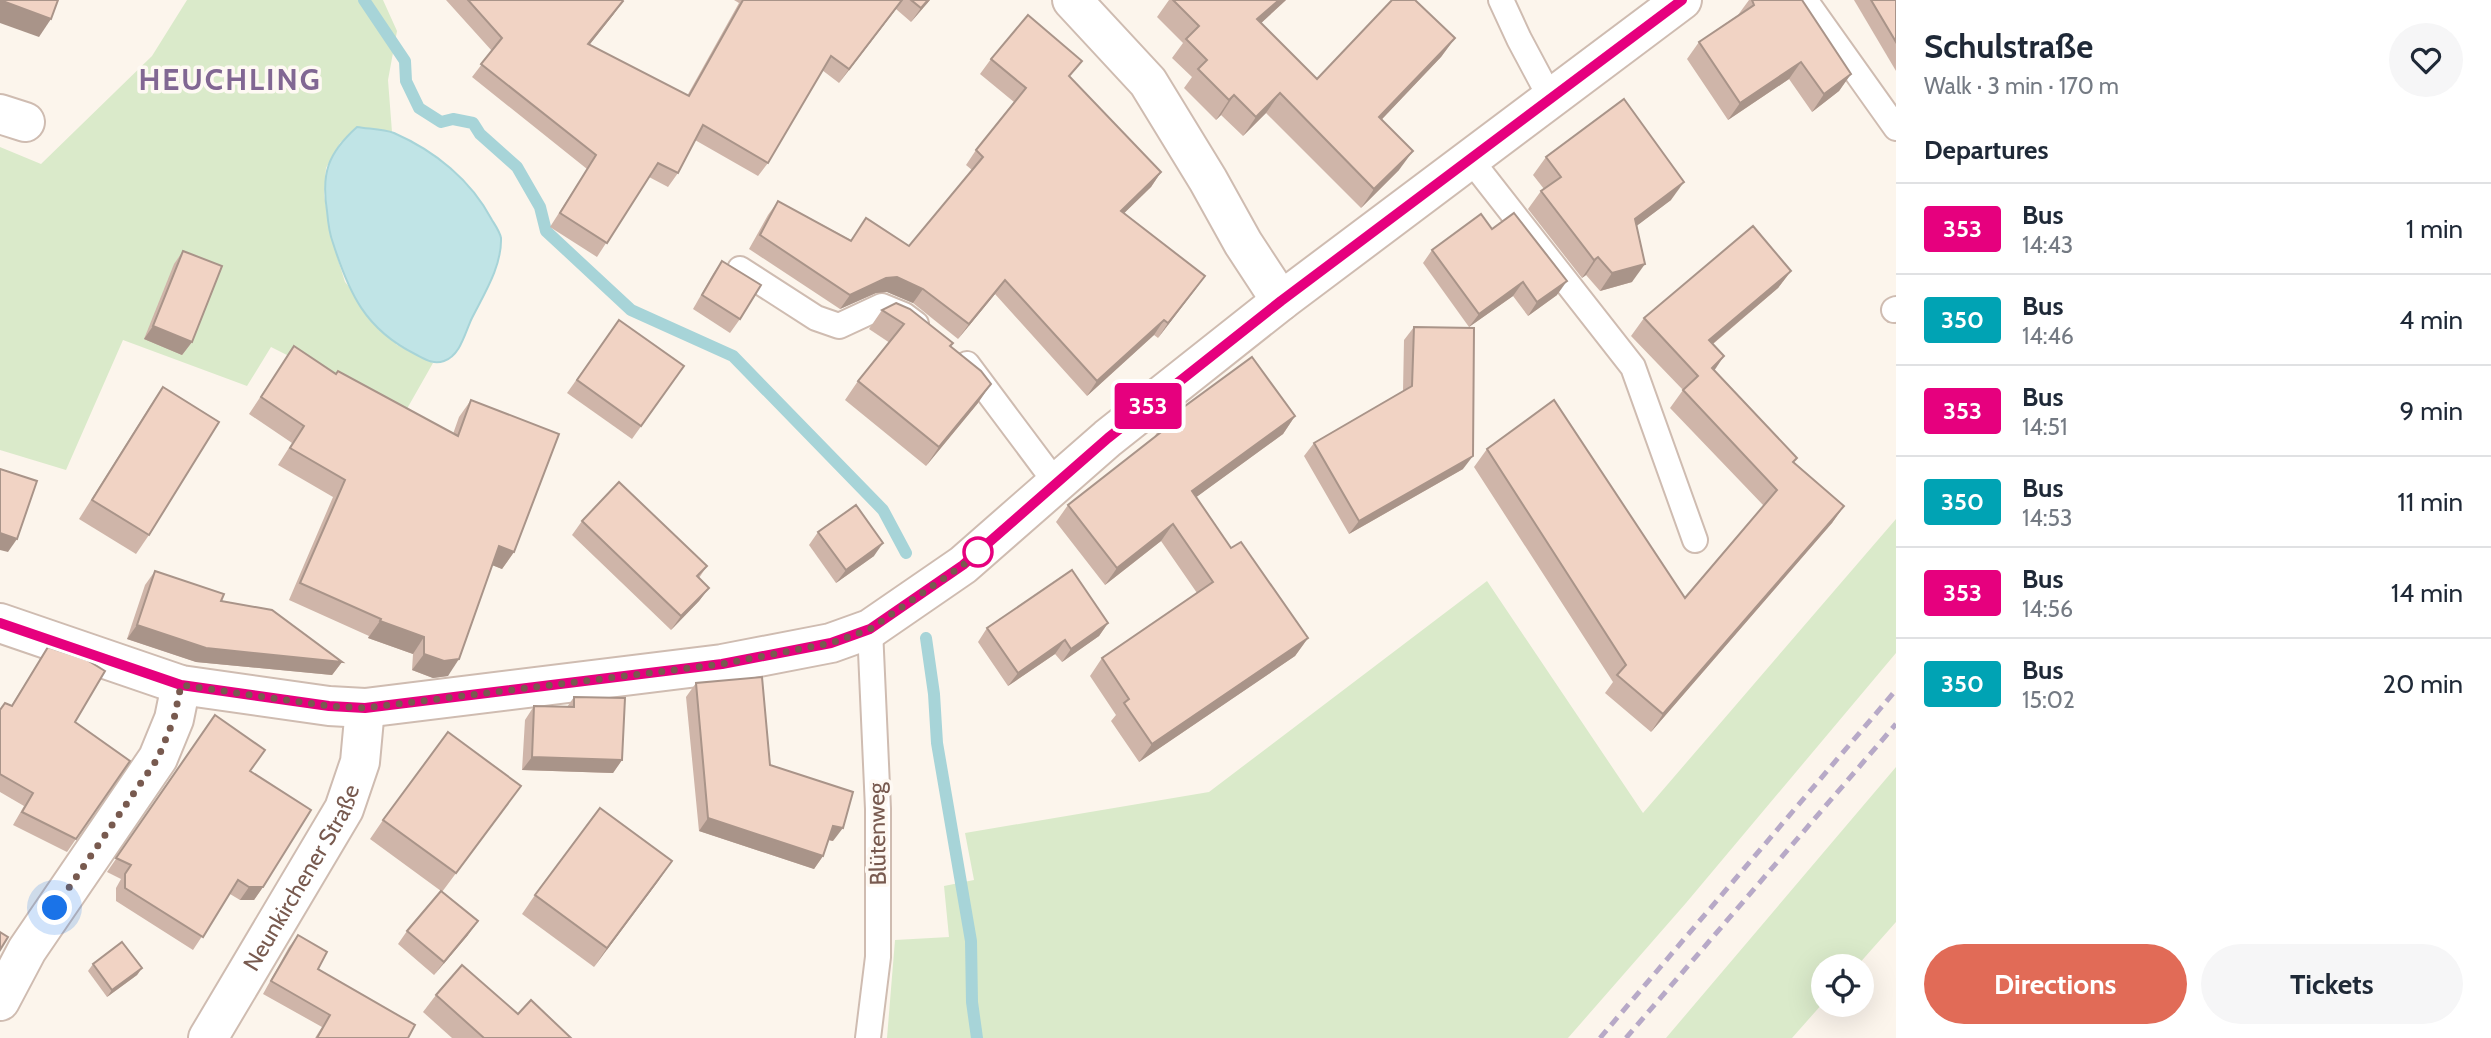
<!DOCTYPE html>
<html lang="en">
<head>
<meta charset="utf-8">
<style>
  :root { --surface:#fff; --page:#f6f6f7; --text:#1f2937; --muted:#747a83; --line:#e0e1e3; --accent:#e16b57 }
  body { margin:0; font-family:Cabin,sans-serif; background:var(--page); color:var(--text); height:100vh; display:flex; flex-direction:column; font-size:26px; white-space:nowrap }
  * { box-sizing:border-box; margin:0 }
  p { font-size:23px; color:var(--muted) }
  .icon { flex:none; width:38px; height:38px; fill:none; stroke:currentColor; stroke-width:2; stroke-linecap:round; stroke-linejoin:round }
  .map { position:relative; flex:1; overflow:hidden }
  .details { display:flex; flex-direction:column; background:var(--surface); width:595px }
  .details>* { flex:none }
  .badge { padding:0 14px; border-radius:5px; font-size:24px; line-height:46px }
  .buttons { position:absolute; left:1811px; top:954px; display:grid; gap:14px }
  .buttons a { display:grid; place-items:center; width:63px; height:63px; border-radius:50%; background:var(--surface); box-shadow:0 7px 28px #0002; font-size:35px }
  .you { position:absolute; width:35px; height:35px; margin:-18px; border:5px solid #fff; border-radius:50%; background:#1a73e8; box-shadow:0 0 0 10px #1a73e833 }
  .map>.badge { position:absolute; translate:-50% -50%; box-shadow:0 0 0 4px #fff }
  h2 { padding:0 28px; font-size:26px; line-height:63px }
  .round { display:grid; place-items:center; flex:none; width:74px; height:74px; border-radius:37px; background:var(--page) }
  .head { display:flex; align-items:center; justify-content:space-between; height:119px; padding:0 28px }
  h1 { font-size:33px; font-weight:700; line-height:52px }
  .primary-button { display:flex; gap:14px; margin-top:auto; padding:14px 28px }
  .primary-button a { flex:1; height:80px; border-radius:42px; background:var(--accent); color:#fff; font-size:28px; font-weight:700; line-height:80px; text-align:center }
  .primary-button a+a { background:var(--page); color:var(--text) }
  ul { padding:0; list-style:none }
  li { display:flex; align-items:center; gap:21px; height:91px; padding:0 28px; border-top:2px solid var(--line) }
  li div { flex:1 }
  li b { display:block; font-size:26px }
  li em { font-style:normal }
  li .badge { min-width:77px; font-weight:700; text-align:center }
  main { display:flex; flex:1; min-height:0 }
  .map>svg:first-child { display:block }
  .green { fill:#daeaca }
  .water { fill:#c0e4e6; stroke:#a7d4d8; stroke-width:2 }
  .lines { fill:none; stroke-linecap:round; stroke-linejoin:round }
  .stream { stroke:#a7d4d8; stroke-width:12 }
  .lane-casing { stroke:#cfbcb1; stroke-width:28 }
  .street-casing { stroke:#cfbcb1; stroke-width:42 }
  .lane { stroke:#fff; stroke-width:24 }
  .street { stroke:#fff; stroke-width:38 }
  .rail { stroke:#b7a9c7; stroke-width:5; stroke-dasharray:10 7; stroke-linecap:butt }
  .wall { fill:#cfb5a9 }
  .shaded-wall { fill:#a99489 }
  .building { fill:#f1d3c4; stroke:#a99489; stroke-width:2 }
  .line-casing { stroke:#fff; stroke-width:16 }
  .line { stroke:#e6007e; stroke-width:10 }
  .walk { stroke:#785a4f; stroke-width:7; stroke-dasharray:0 12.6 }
  .stop-dot { fill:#fff; stroke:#e6007e; stroke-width:3.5 }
  .labels { text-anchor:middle; stroke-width:7; stroke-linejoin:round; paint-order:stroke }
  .street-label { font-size:23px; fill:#785a4f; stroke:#fef9f3 }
  .district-label { font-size:30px; font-weight:bold; letter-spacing:2px; fill:#816793; stroke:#fef9f3 }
</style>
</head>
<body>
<main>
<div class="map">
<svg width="1896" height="1038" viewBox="0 0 1896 1038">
  <rect width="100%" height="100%" fill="#fcf5ec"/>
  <g class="green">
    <path d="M187 0H383L397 31 388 80 392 132 357 127 340 143 326 168 324 195 331 237 345 282 397 345 433 363 404 414 271 347 247 386 123 340 66 470 0 450V147L41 164 152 56Z"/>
    <path d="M1896 519V653L1686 903 1568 1038H887L895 940 949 937 944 886 974 880 965 833 1209 792 1487 581 1643 813Z"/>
    <path d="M1896 767V922L1857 966H1824L1823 1003 1792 1038H1666Z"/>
  </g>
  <path class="water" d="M357 127C369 129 383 129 394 133 435 151 471 180 492 220 495 225 500 232 501 238 502 266 484 294 472 318 465 332 461 355 444 361 433 365 425 359 415 354 365 329 349 293 333 243 329 233 328 222 327 211 321 173 328 153 357 127Z"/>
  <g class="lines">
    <g class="stream">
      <path d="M364 0 405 61 406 81 419 108 441 122 453 119 473 123 480 134 517 167 540 207 546 231 631 310 733 356 883 510 906 553"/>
      <path d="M926 638 934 694 937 743 971 941 972 1002 977 1038"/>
    </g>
    <defs>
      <g id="lane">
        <path d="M1501 0 1519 39 1551 99"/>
        <path d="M1805 0 1896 128"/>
        <path d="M1470 159 1633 367 1695 540"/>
        <path d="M740 269 816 318 839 326 882 306 904 315 916 324"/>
        <path d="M1894 310 1896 309"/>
        <path d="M967 364 1056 483"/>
        <path d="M868 1038 878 957V809L870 629"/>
      </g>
      <g id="street">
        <path d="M1072 0 1148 82 1208 180 1243 243 1281 301"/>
        <path d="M0 114 25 122"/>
        <path d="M0 623 181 685 329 706 365 708 722 664 831 643 870 629 963 565 1108 438 1281 301 1682 0"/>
        <path d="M0 1001 27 950 158 758 174 719 181 685"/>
        <path id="s1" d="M208 1038 344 809 360 762 365 708"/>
      </g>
    </defs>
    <use href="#lane" class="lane-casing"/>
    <use href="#street" class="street-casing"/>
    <use href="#lane" class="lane"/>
    <use href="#street" class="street"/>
    <g class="rail">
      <path d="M1600 1038 1896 690"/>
      <path d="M1626 1038 1896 724"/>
    </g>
  </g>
  <g class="wall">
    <path d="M446 0H622L623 1 613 15 589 45 687 96 739 3 734 0H930L911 22 896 9 839 83 822 70 768 163 758 176 695 140 678 173 668 187 649 177 597 257 550 227 587 169 472 77 492 51Z"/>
    <path d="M1169 0H1286L1261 23 1317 79 1455 38 1441 57 1382 119 1399 170 1361 208 1266 113 1243 136 1221 115 1216 120 1184 88 1192 77 1172 58 1183 43 1157 17Z"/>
    <path d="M1749 0H1802L1851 74 1839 91 1812 112 1789 79 1728 120 1687 59 1699 42 1738 15Z"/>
    <path d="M1854 0H1896V71Z"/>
    <path d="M991 59 1070 77 1161 172 1151 187 1124 213 1205 276 1158 338 1154 335 1087 396 995 294 958 339 913 303 887 292 876 293 840 309 749 249 768 215 778 201 851 240 866 218 909 246 972 170 966 165 976 150 1014 102 980 74Z"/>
    <path d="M1546 157 1671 200 1636 226 1632 282 1600 291 1586 275 1582 278 1528 209 1541 191 1544 189 1533 175Z"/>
    <path d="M1492 229 1557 295 1528 316 1513 296 1469 327 1463 469 1349 534 1304 456 1314 443 1403 391 1404 340 1414 327H1469L1423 263 1432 250Z"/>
    <path d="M183 251 192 342 182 355 144 339 174 264Z"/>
    <path d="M722 261 740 319 730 333 693 309 713 274Z"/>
    <path d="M1791 271 1778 288 1713 344 1714 371 1794 462 1844 506 1832 523 1651 732 1605 693 1613 682 1474 467 1487 449 1685 598 1764 506 1670 408 1683 390 1631 336 1644 318Z"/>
    <path d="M882 310 951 346 978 403 926 466 845 400 858 381 890 343 869 329Z"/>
    <path d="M619 320 684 366 632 439 567 393Z"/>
    <path d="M294 346 336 374 453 434 459 417 471 400 514 552 502 569 492 565 448 676 433 678 412 670 413 654 368 638 369 636 289 600 333 497 278 465 292 443 249 414Z"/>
    <path d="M163 387 149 535 136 554 79 519 150 406Z"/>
    <path d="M1295 416 1283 434 1196 497 1231 548 1308 638 1295 656 1139 762 1111 721 1116 715 1090 676 1102 658 1197 593 1161 541 1105 585 1056 522 1068 505 1154 437 1166 420Z"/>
    <path d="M582 521 707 566 699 578 709 588 699 601 671 630 572 535Z"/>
    <path d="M818 532 874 556 836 583 809 545Z"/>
    <path d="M155 571 342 662 332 675 196 662 127 639 145 585Z"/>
    <path d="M1108 623 1099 636 1062 662 1055 654 1008 686 978 642 987 628Z"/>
    <path d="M48 647 75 722 130 761 67 852 13 825 24 806 0 792V709L5 703 11 706Z"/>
    <path d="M696 683 770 765 833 841 829 840 823 856 814 869 699 831 686 697Z"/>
    <path d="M574 697 622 760 613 773 522 770 525 720 534 706 567 707Z"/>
    <path d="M215 715 250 771 263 887 254 900H240L230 894 193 950 116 901V888L121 879 107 872Z"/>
    <path d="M521 786 442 892 468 935 434 975 398 944 407 931 441 891 370 839 383 820Z"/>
    <path d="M659 880 594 967 522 914 535 895Z"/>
    <path d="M298 935 318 969 408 1038H315L322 1027 263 994 289 947Z"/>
    <path d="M93 964 142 968 137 975 107 997 88 971Z"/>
    <path d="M436 995 518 1014 571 1038H452L423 1012Z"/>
  </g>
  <g class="shaded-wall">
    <path d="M0 0 51 19 39 37 0 23Z"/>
    <path d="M902 0 896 9 839 83 849 69Z"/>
    <path d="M928 0H930L911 22 921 8Z"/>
    <path d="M1279 0H1286L1244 39 1257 19Z"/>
    <path d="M623 1 613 15 579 58 588 44Z"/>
    <path d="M1455 38 1441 57 1366 136 1379 117Z"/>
    <path d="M1801 62 1789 79 1728 120 1740 103Z"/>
    <path d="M1851 74 1839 91 1812 112 1824 94Z"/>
    <path d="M1280 93 1266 113 1243 136 1256 117Z"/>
    <path d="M1234 95 1221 115 1216 120 1229 100Z"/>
    <path d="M1413 151 1399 170 1361 208 1374 189Z"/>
    <path d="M1161 172 1151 187 1111 226 1121 211Z"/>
    <path d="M1684 182 1671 200 1622 237 1635 219Z"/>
    <path d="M1598 257 1586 275 1582 278 1594 260Z"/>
    <path d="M1645 264 1632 282 1600 291 1612 273Z"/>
    <path d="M1791 271 1778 288 1696 358 1709 340Z"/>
    <path d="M1205 276 1195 290 1158 338 1168 323Z"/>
    <path d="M897 277 923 289 913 303 887 292 876 293 840 309 850 295 886 278Z"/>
    <path d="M1005 280 995 294 958 339 969 324Z"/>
    <path d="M1567 281 1557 295 1528 316 1537 302Z"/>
    <path d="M1523 282 1513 296 1469 327 1479 314Z"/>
    <path d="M1164 320 1154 335 1087 396 1097 381Z"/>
    <path d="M153 326 192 342 182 355 144 339Z"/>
    <path d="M1724 356 1712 374V368Z"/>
    <path d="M991 384 978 403 926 466 939 447Z"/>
    <path d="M1295 416 1283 434 1180 509 1192 491Z"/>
    <path d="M1473 456 1463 469 1349 534 1359 521Z"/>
    <path d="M1844 506 1832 523 1651 732 1663 714Z"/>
    <path d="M1173 524 1161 541 1105 585 1117 568Z"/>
    <path d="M0 533 17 539 8 552 0 550Z"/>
    <path d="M883 543 874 556 836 583 846 570Z"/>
    <path d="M499 546 514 552 502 569 487 563Z"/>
    <path d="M709 588 699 601 671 630 681 616Z"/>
    <path d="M380 621 424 637 413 654 368 638Z"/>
    <path d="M1108 623 1099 636 1062 662 1071 649Z"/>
    <path d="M137 625 342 662 332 675 196 662 127 639Z"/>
    <path d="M1308 638 1295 656 1139 762 1152 744Z"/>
    <path d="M1065 640 1055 654 1008 686 1018 673Z"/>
    <path d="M424 654 459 659 448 676 433 678 412 670Z"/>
    <path d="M532 757 622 760 613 773 522 770Z"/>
    <path d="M708 818 823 856 814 869 699 831Z"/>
    <path d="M833 826 843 828 833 841 824 839Z"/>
    <path d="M672 861 659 880 594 967 607 948Z"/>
    <path d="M249 887H263L254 900H240Z"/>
    <path d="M478 921 468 935 434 975 444 962Z"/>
    <path d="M142 968 137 975 107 997 112 990Z"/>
  </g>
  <g class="building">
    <path d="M0 0H58L51 19Z"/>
    <path d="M468 0H622L623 1 588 44 689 96 743 0H902L849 69 831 56 768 163 703 125 678 173 658 163 607 243 560 213 596 155 481 64 502 38Z"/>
    <path d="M911 0H928L921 8Z"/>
    <path d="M1173 0H1279L1257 19 1317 79 1392 0H1415L1455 38 1379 117 1413 151 1374 189 1280 93 1256 117 1234 95 1229 100 1198 69 1207 60 1186 39 1199 26Z"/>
    <path d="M1752 0H1802L1851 74 1824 94 1801 62 1740 103 1699 42 1754 5Z"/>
    <path d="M1871 0H1896V42Z"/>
    <path d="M1028 15 1082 61 1069 76 1161 172 1121 211 1205 276 1168 323 1164 320 1097 381 1005 280 969 324 923 289 897 277 886 278 850 295 760 235 778 201 851 241 866 218 909 246 983 157 976 150 1026 88 991 59Z"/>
    <path d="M1624 99 1684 182 1635 219 1645 264 1612 273 1598 257 1594 260 1541 191 1561 177 1546 157Z"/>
    <path d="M1514 213 1567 281 1537 302 1523 282 1479 314 1432 250 1481 214 1492 229Z"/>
    <path d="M1753 226 1791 271 1709 340 1724 356 1712 368 1797 458 1793 462 1844 506 1663 714 1617 675 1626 665 1487 449 1554 400 1685 598 1777 490 1683 390 1698 376 1644 318Z"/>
    <path d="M183 251 222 266 192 342 153 326Z"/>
    <path d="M722 261 761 285 740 319 702 295Z"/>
    <path d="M896 303 910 309 953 343 950 346 981 371 991 384 939 447 858 381 904 324 882 310Z"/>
    <path d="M619 320 684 366 641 426 577 380Z"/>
    <path d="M1414 327 1474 328 1473 456 1359 521 1314 443 1412 386Z"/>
    <path d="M294 346 336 374 338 371 458 436 471 400 559 434 514 552 499 546 459 659 444 661 424 654V637L380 621 381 619 300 583 345 480 290 448 304 426 261 397Z"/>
    <path d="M1252 357 1295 416 1192 491 1231 548 1241 542 1308 638 1152 744 1124 703 1129 699 1102 658 1213 582 1173 524 1117 568 1068 505 1170 425 1166 420Z"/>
    <path d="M163 387 219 422 149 535 92 500Z"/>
    <path d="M0 469 37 481 17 539 0 533Z"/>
    <path d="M619 482 707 566 697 576 709 588 681 616 582 521Z"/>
    <path d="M856 505 883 543 846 570 818 532Z"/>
    <path d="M1072 570 1108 623 1071 649 1065 640 1018 673 987 628Z"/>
    <path d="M155 571 224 594 221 601 272 610 342 662 206 648 137 625Z"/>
    <path d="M48 647 87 660 105 671 75 722 130 761 76 839 22 812 33 793 0 774V710L5 703 12 706Z"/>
    <path d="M762 677 770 765 853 792 843 828 833 826 823 856 708 818 696 683Z"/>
    <path d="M574 697 625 698 622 760 532 757 534 706 574 707Z"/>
    <path d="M215 715 265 750 250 771 311 810 263 887H249L238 880 203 937 125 888V874L131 865 116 858Z"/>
    <path d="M448 732 521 786 456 873 383 820Z"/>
    <path d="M600 808 672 861 607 948 535 895Z"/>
    <path d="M441 891 478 921 444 962 407 931Z"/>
    <path d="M0 932 8 937 0 950Z"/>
    <path d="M298 935 327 952 318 969 415 1025 408 1038H317L330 1015 271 981Z"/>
    <path d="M122 942 142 968 112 990 93 964Z"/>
    <path d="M462 965 518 1014 531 1000 571 1038H484L436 995Z"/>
  </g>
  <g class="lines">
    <defs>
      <path id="line" d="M0 623 181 685 329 706 365 708 722 664 831 643 870 629 963 565 1108 438 1281 301 1682 0"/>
    </defs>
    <use href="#line" class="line-casing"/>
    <use href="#line" class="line"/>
    <path class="walk" d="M55 908 158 758 174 719 181 685 329 706 365 708 722 664 831 643 870 629 963 565 982 549 978 552"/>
  </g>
  <circle class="stop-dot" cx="978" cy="552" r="14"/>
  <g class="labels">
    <g class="street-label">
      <text transform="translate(877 834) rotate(-91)" y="8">Blütenweg</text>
      <text dy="8" stroke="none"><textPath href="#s1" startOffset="186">Neunkirchener Straße</textPath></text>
    </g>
    <g class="district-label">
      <text x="230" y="90">HEUCHLING</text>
    </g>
  </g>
</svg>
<div class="buttons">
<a><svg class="icon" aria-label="locate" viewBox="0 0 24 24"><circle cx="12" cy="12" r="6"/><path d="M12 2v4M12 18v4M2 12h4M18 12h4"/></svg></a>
</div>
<div class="you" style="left:55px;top:908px"></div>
<b class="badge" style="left:1148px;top:406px;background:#e6007e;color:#fff">353</b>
</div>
<section class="details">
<div class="head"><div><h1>Schulstraße</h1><p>Walk · 3 min · 170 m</p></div><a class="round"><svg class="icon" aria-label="heart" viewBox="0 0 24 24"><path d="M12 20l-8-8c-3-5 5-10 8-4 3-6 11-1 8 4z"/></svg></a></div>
<h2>Departures</h2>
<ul>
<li><span class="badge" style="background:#e6007e;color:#fff">353</span><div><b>Bus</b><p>14:43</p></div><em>1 min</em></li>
<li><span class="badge" style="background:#00a3b4;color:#fff">350</span><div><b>Bus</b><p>14:46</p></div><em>4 min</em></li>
<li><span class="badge" style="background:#e6007e;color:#fff">353</span><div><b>Bus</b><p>14:51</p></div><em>9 min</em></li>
<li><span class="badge" style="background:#00a3b4;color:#fff">350</span><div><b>Bus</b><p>14:53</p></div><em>11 min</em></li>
<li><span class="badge" style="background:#e6007e;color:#fff">353</span><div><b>Bus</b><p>14:56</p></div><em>14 min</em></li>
<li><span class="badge" style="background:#00a3b4;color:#fff">350</span><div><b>Bus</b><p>15:02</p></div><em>20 min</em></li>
</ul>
<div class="primary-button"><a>Directions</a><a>Tickets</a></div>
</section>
</main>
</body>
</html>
